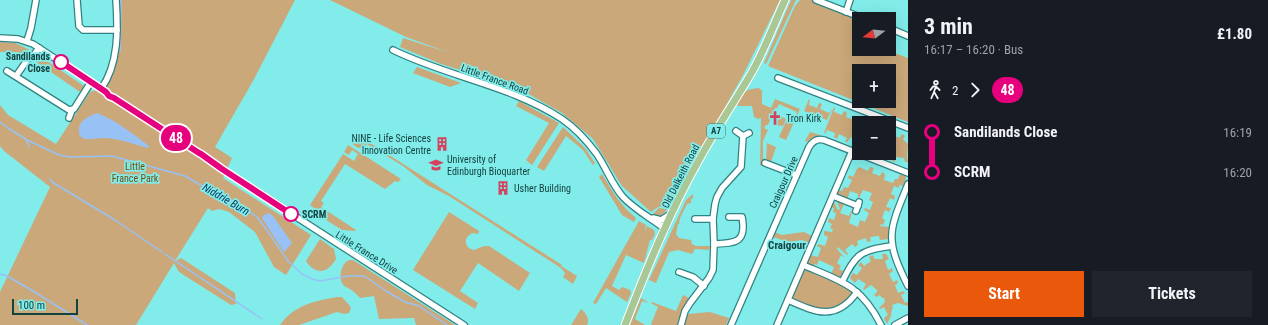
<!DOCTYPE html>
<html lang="en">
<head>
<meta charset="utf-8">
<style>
  :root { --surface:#171b24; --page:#20242c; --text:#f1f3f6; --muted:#9ea1a6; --accent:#ea580c }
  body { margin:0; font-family:"Roboto Condensed",sans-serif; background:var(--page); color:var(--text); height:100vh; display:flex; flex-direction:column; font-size:15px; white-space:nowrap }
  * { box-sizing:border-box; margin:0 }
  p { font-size:13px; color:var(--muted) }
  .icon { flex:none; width:22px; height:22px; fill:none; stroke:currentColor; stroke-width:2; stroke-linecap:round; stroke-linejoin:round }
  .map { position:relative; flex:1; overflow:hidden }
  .drawer { display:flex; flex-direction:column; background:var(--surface); width:360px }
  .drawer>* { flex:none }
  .badge { padding:0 8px; border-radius:13px; font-size:14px; line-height:26px }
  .needle { width:26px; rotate:254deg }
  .tools { position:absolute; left:852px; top:12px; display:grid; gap:8px }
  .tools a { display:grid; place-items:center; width:44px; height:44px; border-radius:0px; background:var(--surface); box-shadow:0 4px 16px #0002; font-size:20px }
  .scale { position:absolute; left:12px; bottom:10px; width:66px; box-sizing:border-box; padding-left:4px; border:2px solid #134241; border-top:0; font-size:11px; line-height:14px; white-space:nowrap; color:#134241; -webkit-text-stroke:3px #81ece9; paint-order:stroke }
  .map>.badge { position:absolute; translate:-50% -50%; box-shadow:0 0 0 2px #fff }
  .legs { display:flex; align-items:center; gap:6px; height:44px; padding:0 16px; font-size:13px }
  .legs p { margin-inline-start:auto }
  .overview { display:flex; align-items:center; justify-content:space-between; height:68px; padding:0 16px }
  h1 { font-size:22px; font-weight:700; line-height:30px }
  .action { display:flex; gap:8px; margin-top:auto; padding:8px 16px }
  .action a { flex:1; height:46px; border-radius:0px; background:var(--accent); color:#fff; font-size:16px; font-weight:700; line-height:46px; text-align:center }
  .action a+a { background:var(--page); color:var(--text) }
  ul { padding:0 16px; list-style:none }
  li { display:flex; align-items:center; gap:14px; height:40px; font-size:15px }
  li i { display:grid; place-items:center; width:6px; height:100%; margin:0 5px; background:currentColor }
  li i::after { content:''; width:10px; height:10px; margin:-5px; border:3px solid; border-radius:50%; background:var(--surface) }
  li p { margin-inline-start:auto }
  li:first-child i { background:linear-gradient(#0000 50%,currentColor 0) }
  li:last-child i { background:linear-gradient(currentColor 50%,#0000 0) }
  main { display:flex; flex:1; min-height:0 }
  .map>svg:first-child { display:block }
  .green { fill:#cba87a; fill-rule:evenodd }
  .water { fill:#98c2f5 }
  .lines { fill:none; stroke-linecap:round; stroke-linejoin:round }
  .stream { stroke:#98c2f5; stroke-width:1.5 }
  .minor-casing { stroke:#308382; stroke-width:8 }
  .major-casing { stroke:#fff; stroke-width:9 }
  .minor { stroke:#fff; stroke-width:5.5 }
  .major { stroke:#aac895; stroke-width:7 }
  .line-1-casing { stroke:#fff; stroke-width:9 }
  .line-1 { stroke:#e6007e; stroke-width:6 }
  .stop-1-dot { fill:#fff; stroke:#e6007e; stroke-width:2 }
  .labels { text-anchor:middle; stroke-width:3.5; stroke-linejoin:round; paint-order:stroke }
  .shield { fill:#81ece9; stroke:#347573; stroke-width:1 }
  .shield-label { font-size:9px; font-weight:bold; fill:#134241 }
  .stop-label { font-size:10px; font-weight:bold; fill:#134241; stroke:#81ece9; text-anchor:end }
  .street-label { font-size:10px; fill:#134241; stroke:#81ece9 }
  .poi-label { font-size:10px; fill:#134241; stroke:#81ece9; text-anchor:start }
  .park-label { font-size:10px; fill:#754d0b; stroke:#81ece9 }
  .water-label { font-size:11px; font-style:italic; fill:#0d3865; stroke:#81ece9 }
  .neighbourhood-label { font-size:11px; font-weight:bold; fill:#134241; stroke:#81ece9 }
</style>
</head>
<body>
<main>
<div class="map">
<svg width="908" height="325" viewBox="0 0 908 325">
  <rect width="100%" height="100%" fill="#81ece9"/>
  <g class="green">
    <path d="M120 0H295L253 81 215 147 232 158 223 178 311 235 286 275 274 267 255 232 229 212 219 209 212 211 208 208 175 261 181 258 235 293 236 304 231 305 179 272 174 263 136 325H0V292L50 187 4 151 0 146V105L8 115 56 144 90 92 107 86 118 48Z"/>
    <path d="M330 0H780L743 75 672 202 668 208C661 205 657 207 651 212L622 186 593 139 562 113 518 88 441 64 400 47 403 38 447 52 406 37Z"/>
    <path d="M791 0H796L766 64 764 63Z"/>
    <path d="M800 0H812L859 20V49H884L908 58V122L768 66 795 6ZM859 71H889V101H859Z"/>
    <path d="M0 42 15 43 32 51 25 56 14 52H0Z"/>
    <path d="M38 55 84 86 80 92 32 59Z"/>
    <path d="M417 67 461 83 450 87 413 73Z"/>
    <path d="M759 88 762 91V104L771 108 775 99 800 109 786 140 779 137 788 117 793 119 797 112 779 104 777 108H775L768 125H766L764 128 768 130 763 141V166L760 165 761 118 758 119 754 117 752 106H738L737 104C745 91 743 90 759 88Z"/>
    <path d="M809 99 810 100 809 105 817 108 819 103 822 104 820 109 829 113 832 109 827 120 804 111Z"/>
    <path d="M519 101 559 123 532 165 526 160 549 123 516 106Z"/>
    <path d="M834 107 835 108 834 112 842 115 844 111 847 113 846 117 854 120 856 116 857 117 856 123 859 124V140L851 137 847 142H845L847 138 839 134 837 139 834 137 835 133 827 130 825 134 824 133Z"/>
    <path d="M780 116 786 119 783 126 776 125Z"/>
    <path d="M563 127 585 148 595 163 593 165 583 150 566 136 544 171 537 167Z"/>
    <path d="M890 130 893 131 892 135 900 138 902 134 905 136 903 139 908 144 907 156 908 162H905L904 158 895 157V162L891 160 893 156 886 153H889V132Z"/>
    <path d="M810 132 820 135V136L814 137 806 142 805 141Z"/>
    <path d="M356 134 562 265 561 266 577 276 573 284 563 277 565 273 561 268 449 196 427 185 403 166 367 144 364 147 358 148 351 143Z"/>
    <path d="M767 143 776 147 771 162 766 160Z"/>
    <path d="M348 145 401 179 398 182 395 181 385 189 345 164 321 201 324 203 321 207 356 230 355 231 342 230 323 218 324 215 310 205 343 154 354 161 358 154 352 150 349 155 344 152Z"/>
    <path d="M859 167 868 171 870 167 874 168 872 173 880 176 882 172 884 173V174L885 175 884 180 893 183 895 179H898L900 174 905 176 906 178 903 186 899 185V188L894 186 891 194 895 196 894 200 890 198 886 207 891 208 889 212 885 210 882 218 885 220 883 225 881 224 880 226 889 227 888 239 880 240 879 236 870 237 871 241 867 242 866 238 857 241 858 245 855 247 852 244 845 250 848 254 847 255 838 247 837 249 845 258 841 255 837 263 841 266 839 269 843 271 840 277 839 278 831 274 834 267 819 260 817 265 814 264 813 267 807 263 810 255 818 257 821 248 817 246 818 244 825 246 828 237 824 235V231L832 232 833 229 830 228 832 224 828 222 829 218 834 220 836 213 833 212 834 208 831 207 834 202 838 210 840 209 837 202 844 204 840 213 849 216 851 211 852 212 849 223 858 227 860 220 865 222 869 213 864 210 865 208 870 210 873 202 869 200 872 193 863 190 858 200V194L850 191 847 200 837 195 838 190 842 191 844 187 848 188 852 180 848 178 849 175 853 177 857 169Z"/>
    <path d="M602 174C613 192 620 205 636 218L634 222 622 215 599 177Z"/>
    <path d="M693 194V198L691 199V203L687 204 680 218 679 224H678L676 234 679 238 691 240 692 244 696 246H710L709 250 695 249 692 254 678 250 669 252 656 283 649 280 686 200Z"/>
    <path d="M659 208 667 209C662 216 660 218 652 215Z"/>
    <path d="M449 212 479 231 478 234 472 233 467 237C464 243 467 249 474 250L484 246H489L530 273 519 291 478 263 460 291 478 303 475 309 413 270Z"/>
    <path d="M639 221 646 225 645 232 647 226 654 230 655 234 652 240H650L644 263 626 255 612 286 619 290 622 287 630 290 631 293 627 302 606 288 596 304 593 303Z"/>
    <path d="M774 232 782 235 804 232 812 236 809 243 802 240 788 242 773 237Z"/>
    <path d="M320 239 334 249 336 259C328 273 316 276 306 261Z"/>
    <path d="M882 254H886L889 259 885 261 888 270 892 268 893 271 889 274 893 282 897 280 898 283 895 285 898 293 903 291 905 293 901 295 905 303 908 302V306L898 303 892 305 893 308 892 309 891 316 887 324 884 318 888 315 884 307 880 309 879 308 885 302 884 298H882L880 295 876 297 874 295 877 292V290L871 285 864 290 863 289 866 284 858 279 855 283 850 278 853 273 857 275 862 268 858 265 861 262 864 266 871 261 869 257 873 255 874 259H883Z"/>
    <path d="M349 260H353L455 325H416L414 318 379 319 374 296 360 298C357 295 353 290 348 288 348 287 346 288 346 287 337 282 340 264 349 260Z"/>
    <path d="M805 270 840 284 853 293C852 297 849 299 845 302 824 316 813 307 791 300L803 272Z"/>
    <path d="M683 295 689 298 681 313 677 325H652L651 324 658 307 651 303 652 302 676 311Z"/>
    <path d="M337 297H342L349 305 351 308 349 313 344 314 337 312 299 325H280C294 305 315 301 337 297Z"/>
    <path d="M641 298 649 303 642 301 635 319 645 325H630Z"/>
    <path d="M581 309C586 313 590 319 587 325H571Z"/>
    <path d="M710 312 729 318 726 325H684L688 314Z"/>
  </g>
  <g class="water">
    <path d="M97 113C116 120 133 134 149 146L148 148C133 144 118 138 102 138 96 138 86 141 81 137 79 136 79 133 79 131 78 121 89 116 97 113Z"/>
    <path d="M269 213 273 216 292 243 284 252 262 218 264 215Z"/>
  </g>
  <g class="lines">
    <g class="stream">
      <path d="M120 51 121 0"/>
      <path d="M0 122 8 128 27 140 59 155 70 157 112 156 185 176 216 194 237 203 257 217 266 229 288 261 302 274 312 279 320 281 348 276H364L386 291 405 302 419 306 447 325"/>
      <path d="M27 141 29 147"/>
      <path d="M50 179 52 182 115 220 162 252"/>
      <path d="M165 254 262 319"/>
      <path d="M0 274 7 276 33 291 87 325"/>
    </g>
    <defs>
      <g id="minor">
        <path d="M77 0 79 26 83 30H117"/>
        <path d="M816 0 865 19"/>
        <path d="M846 12 850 0"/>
        <path d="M889 28 908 36"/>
        <path d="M0 38 18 39 33 44 106 92 109 96"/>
        <path d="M27 41 31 28 36 0"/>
        <path d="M393 50C448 77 510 85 562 119 575 128 587 141 596 153 606 167 612 185 623 197 635 210 651 218 665 229"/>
        <path d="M7 71 69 110 74 109 91 82"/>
        <path d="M16 76 28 59 33 56 39 48"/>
        <path d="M778 78 908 128"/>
        <path d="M101 89C119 64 118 29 116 0"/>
        <path d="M69 118 72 110"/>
        <path d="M736 131 743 136 749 133"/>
        <path d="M201 154 222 169 464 325"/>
        <path d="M765 163 796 175"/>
        <path d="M908 184C889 231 884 238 908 286"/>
        <path d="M833 196 858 206"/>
        <path d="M856 211 859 202"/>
        <path d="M653 218 661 220 672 213"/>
        <path d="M695 219H713"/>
        <path d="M714 244C735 243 747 243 742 217H729"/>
        <path d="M803 265C841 281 861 285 881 325"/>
        <path d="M679 272 693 277 704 286"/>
        <path d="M842 282C856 254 860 250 892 246"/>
        <path d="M788 300C815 312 836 322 857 292"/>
        <path d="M681 325 685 311 690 303 709 278 713 270 714 244 713 219 715 204 717 197 722 188 741 167 743 136"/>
        <path d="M731 325 809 147C812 142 817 138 824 140L908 173"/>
        <path d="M777 325 852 151"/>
        <path d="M895 325 908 318"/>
      </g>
      <path id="major" d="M625 325C647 268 670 211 700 158 716 129 735 101 752 72 765 49 774 24 785 0"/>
    </defs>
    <use href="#minor" class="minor-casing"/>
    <use href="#major" class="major-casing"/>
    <use href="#minor" class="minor"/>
    <use href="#major" class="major"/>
  </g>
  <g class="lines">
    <defs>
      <path id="line-1" d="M61 62 106 92 109 96 114 98 199 153 201 154 222 169 291 214"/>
    </defs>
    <use href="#line-1" class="line-1-casing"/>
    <use href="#line-1" class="line-1"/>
  </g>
  <defs>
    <symbol id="church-bare" viewBox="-9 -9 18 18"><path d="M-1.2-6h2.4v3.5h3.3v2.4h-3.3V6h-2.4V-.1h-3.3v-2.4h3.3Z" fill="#d3435e" stroke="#81ece9" stroke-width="2.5" paint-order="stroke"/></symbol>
    <symbol id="building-bare" viewBox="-9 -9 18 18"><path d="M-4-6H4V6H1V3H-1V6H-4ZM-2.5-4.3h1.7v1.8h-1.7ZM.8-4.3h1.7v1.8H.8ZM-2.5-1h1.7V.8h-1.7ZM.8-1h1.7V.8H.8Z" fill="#d3435e" stroke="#81ece9" stroke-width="2.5" paint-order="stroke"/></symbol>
    <symbol id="university-bare" viewBox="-9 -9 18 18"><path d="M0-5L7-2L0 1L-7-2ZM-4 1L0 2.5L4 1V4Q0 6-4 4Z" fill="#d3435e" stroke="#81ece9" stroke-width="2.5" paint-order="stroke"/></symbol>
  </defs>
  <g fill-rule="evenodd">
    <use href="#church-bare" x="765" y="108" width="20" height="20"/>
    <use href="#building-bare" x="432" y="134" width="20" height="20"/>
    <use href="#university-bare" x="426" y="155" width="20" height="20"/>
    <use href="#building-bare" x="493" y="178" width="20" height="20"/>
  </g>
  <g class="stop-1-dot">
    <circle cx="61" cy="62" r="7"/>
    <circle cx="291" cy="214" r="7"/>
  </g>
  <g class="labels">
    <rect class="shield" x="707" y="124" width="18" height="14" rx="3"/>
    <g class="shield-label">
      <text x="716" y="134">A7</text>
    </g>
    <g class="stop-label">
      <text x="50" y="60">Sandilands<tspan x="50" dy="12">Close</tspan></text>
      <text x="302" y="218" text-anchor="start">SCRM</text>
    </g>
    <g class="street-label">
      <text transform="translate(495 79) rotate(20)" y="4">Little France Road</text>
      <text transform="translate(680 176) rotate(-63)" y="4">Old Dalkeith Road</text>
      <text transform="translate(783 182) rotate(-66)" y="4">Craigour Drive</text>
      <text transform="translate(367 252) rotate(32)" y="4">Little France Drive</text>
    </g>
    <g class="poi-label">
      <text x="786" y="122">Tron Kirk</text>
      <text x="431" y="142" text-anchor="end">NINE - Life Sciences<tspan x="431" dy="12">Innovation Centre</tspan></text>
      <text x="447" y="163">University of<tspan x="447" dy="12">Edinburgh Bioquarter</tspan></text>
      <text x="514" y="192">Usher Building</text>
    </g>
    <g class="park-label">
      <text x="135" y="170">Little<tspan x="135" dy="12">France Park</tspan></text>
    </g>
    <g class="water-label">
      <text transform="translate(226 199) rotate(30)" y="4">Niddrie Burn</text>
    </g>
    <g class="neighbourhood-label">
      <text x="787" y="249">Craigour</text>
    </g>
  </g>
</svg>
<div class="tools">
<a><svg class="needle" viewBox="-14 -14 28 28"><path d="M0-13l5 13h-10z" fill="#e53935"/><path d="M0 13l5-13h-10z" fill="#9ea1a6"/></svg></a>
<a>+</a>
<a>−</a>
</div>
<div class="scale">100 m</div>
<b class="badge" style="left:176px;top:138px;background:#e6007e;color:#fff">48</b>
</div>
<section class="drawer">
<div class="overview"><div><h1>3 min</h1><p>16:17 – 16:20 · Bus</p></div><b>£1.80</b></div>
<div class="legs"><svg class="icon" aria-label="walk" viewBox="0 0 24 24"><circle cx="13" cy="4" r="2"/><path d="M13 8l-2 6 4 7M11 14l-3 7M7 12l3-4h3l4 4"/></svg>2<svg class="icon" aria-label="forward" viewBox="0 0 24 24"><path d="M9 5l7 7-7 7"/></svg><b class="badge" style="background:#e6007e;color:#fff">48</b></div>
<ul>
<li><i style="color:#e6007e"></i><b>Sandilands Close</b><p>16:19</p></li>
<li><i style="color:#e6007e"></i><b>SCRM</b><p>16:20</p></li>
</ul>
<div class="action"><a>Start</a><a>Tickets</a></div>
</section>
</main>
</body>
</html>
